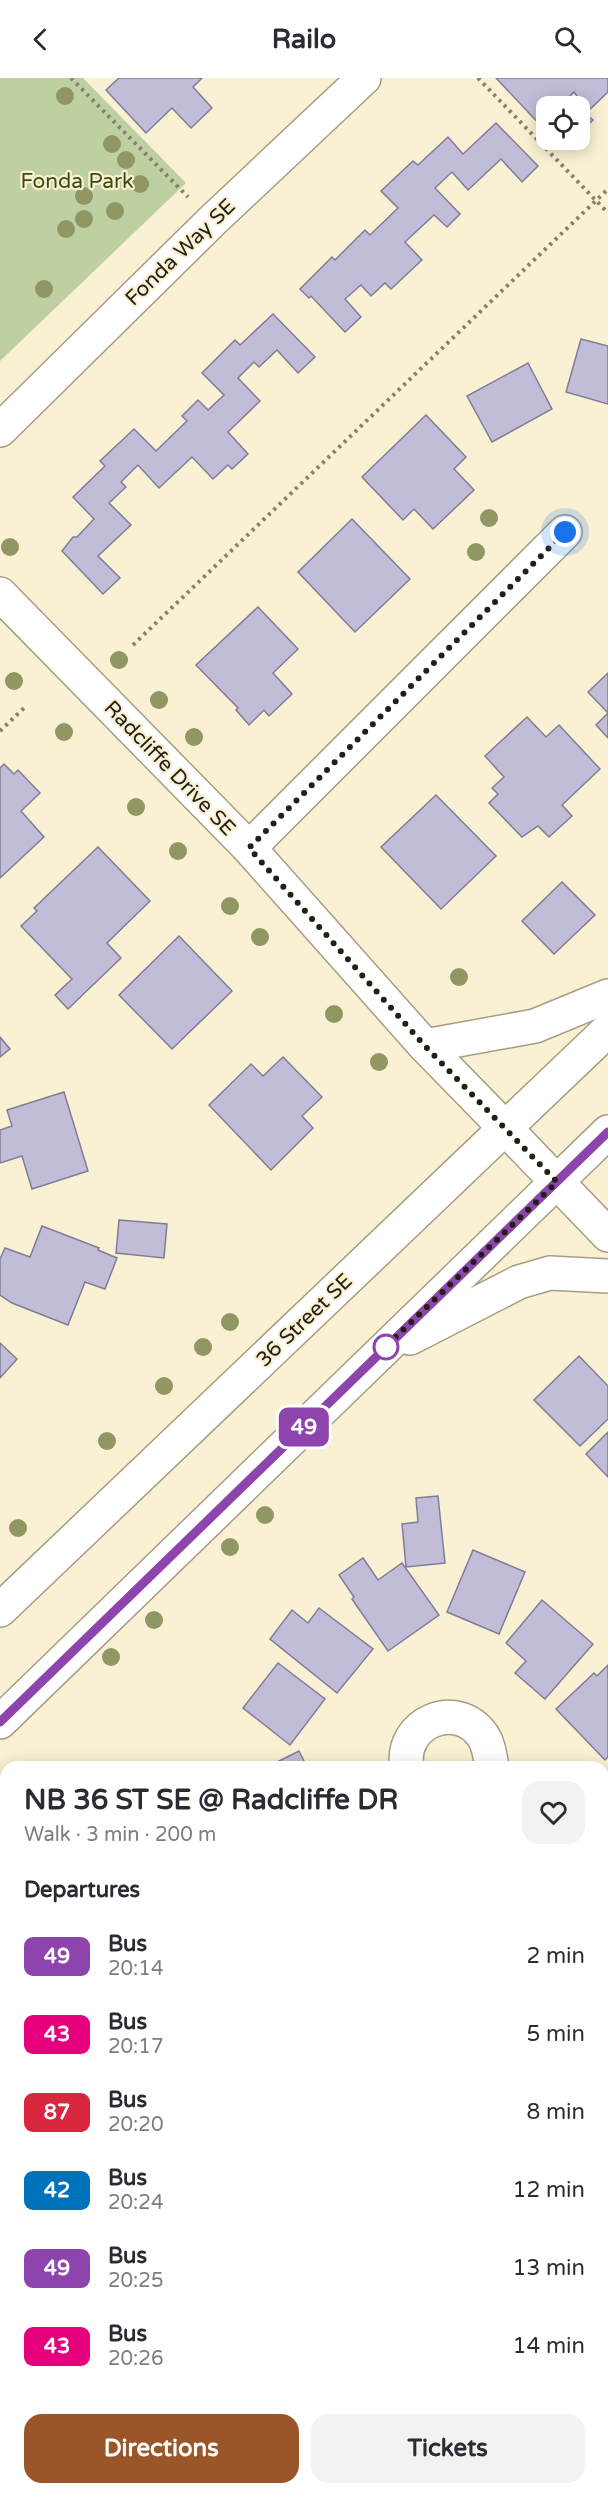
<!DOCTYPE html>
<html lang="en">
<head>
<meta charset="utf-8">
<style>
  :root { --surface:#fff; --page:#f2f2f3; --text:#2b2b33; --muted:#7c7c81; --accent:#9a5629 }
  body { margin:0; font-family:"Varela Round",sans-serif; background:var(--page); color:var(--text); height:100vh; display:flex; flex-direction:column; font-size:22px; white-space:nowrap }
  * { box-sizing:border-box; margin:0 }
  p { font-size:20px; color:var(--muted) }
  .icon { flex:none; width:33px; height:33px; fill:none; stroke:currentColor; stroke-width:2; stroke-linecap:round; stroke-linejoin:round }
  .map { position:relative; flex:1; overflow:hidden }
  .panel { position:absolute; left:0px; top:1683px; width:609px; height:734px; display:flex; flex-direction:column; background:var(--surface); border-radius:18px 18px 0 0; box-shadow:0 3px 15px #0003 }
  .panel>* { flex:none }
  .badge { padding:0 12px; border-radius:9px; font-size:21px; line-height:39px }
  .fabs { position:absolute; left:536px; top:18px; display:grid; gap:12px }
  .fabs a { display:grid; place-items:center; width:54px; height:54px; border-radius:12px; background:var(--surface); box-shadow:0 3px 15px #0003; font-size:30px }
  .you { position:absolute; width:30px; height:30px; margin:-15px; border:4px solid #fff; border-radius:50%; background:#1a73e8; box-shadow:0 0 0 9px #1a73e833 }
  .map>.badge { position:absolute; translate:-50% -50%; box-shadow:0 0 0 3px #fff }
  h2 { padding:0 24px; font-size:22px; line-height:54px }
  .round { display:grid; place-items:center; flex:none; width:63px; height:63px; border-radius:18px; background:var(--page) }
  .summary { display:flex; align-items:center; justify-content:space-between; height:102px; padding:0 24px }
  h1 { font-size:28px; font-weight:700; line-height:45px }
  .button { display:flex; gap:12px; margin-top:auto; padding:12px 24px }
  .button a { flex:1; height:69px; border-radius:18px; background:var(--accent); color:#fff; font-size:24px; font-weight:700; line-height:69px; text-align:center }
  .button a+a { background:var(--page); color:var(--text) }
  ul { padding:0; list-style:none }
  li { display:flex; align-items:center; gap:18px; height:78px; padding:0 24px }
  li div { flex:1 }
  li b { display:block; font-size:22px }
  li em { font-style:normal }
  li .badge { min-width:66px; font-weight:700; text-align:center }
  header { display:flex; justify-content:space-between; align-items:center; height:78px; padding:0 24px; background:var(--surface); font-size:27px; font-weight:700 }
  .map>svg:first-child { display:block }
  .green { fill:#bed0a2 }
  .building { fill:#c1bdd9; stroke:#817d97; stroke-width:1.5 }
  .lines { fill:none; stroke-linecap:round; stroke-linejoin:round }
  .street-casing { stroke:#a79d82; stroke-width:36 }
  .secondary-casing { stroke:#a79d82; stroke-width:36 }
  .path { stroke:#88816e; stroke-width:4; stroke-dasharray:3 4.5; stroke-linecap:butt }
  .street { stroke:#fff; stroke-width:33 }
  .secondary { stroke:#fff; stroke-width:33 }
  .tree { fill:#909763 }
  .line-casing { stroke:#fff; stroke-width:14 }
  .line { stroke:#8e44ad; stroke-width:9 }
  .walk { stroke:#231f15; stroke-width:6; stroke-dasharray:0 10.8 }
  .stop-dot { fill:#fff; stroke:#8e44ad; stroke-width:3 }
  .labels { text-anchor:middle; stroke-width:4.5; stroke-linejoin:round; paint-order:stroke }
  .park-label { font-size:21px; fill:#3a4e07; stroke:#faf0d3 }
  .street-label { font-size:21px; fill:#231f15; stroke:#faf0d3 }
</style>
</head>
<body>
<header><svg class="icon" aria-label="back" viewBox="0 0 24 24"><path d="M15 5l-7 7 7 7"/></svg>Railo<svg class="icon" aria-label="search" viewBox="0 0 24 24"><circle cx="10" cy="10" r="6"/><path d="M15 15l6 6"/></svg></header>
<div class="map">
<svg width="608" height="2416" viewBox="0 0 608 2416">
  <rect width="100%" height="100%" fill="#faf0d3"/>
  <path class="green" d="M0 0H83L186 105 0 283Z"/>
  <g class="building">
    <path d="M119 0H202L193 9 212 30 191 50 172 30 146 55 106 12Z"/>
    <path d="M496 0H608V14L588 33 574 14 569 19 578 28H546V53Z"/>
    <path d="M579 30 593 42 579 55Z"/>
    <path d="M496 45 538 88 522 104 501 81 468 112 452 94 435 110 460 136 447 149 434 137 405 164 422 182 391 211 385 205 371 218 361 207 345 221 361 239 345 254 311 218 309 220 300 211 332 179 335 182 365 152 370 157 398 130 381 113 413 83 418 87 448 59 463 76Z"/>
    <path d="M273 236 315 279 298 295 277 272 259 289 254 284 238 300 260 323 228 354 248 376 232 391 228 387 213 401 192 379 159 410 138 387 121 404 126 409 109 425 131 447 98 478 120 500 103 516 62 473 73 459H77L94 441 73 419 105 388 100 383 134 351 156 373 187 343 182 338 198 322 208 332 224 317 202 295 235 262 240 267Z"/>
    <path d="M581 261 608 268V326L566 314Z"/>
    <path d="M528 285 552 331 492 364 467 318Z"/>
    <path d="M426 337 466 379 454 391 474 412 433 451 414 431 403 442 362 399Z"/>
    <path d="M352 441 410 501 355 554 298 494Z"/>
    <path d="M258 529 298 571 273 595 292 616 269 638 264 632 249 647 236 632 238 630 196 587Z"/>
    <path d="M608 595V635L588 614Z"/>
    <path d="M608 635V660L596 647Z"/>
    <path d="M527 639 546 659 559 647 600 691 562 727 572 738 549 759 538 748 522 759 489 725 498 716 492 710 504 699 485 678Z"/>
    <path d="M4 686 14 696 18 692 40 715 21 733 44 759 0 800V690Z"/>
    <path d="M436 717 496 778 441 831 381 769Z"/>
    <path d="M98 769 150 823 107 865 121 880 68 931 55 917 72 901 21 848 37 833 34 830Z"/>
    <path d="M562 804 595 837 554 876 522 843Z"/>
    <path d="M179 858 232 913 172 971 119 917Z"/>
    <path d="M0 959 10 971 0 979Z"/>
    <path d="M283 979 322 1019 302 1038 313 1050 271 1092 209 1027 251 986 263 998Z"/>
    <path d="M64 1014 88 1093 32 1111 22 1078 0 1085V1052L12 1048 7 1032Z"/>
    <path d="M119 1142 167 1146 164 1180 116 1175Z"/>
    <path d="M42 1148 99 1170 98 1172 117 1180 105 1211 85 1204 68 1247 12 1225 0 1217V1181L5 1170 30 1179Z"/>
    <path d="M0 1265 17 1281 0 1300Z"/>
    <path d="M579 1278 608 1308V1341L580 1368 534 1322Z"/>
    <path d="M608 1354V1399L586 1376Z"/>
    <path d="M438 1418 445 1485 406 1489 402 1446 418 1444 416 1420Z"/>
    <path d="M473 1472 525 1494 499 1556 447 1534Z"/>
    <path d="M363 1480 378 1502 402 1485 439 1537 388 1573 352 1521 354 1519 339 1497Z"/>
    <path d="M542 1522 593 1566 545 1621 515 1595 526 1583 506 1565Z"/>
    <path d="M319 1530 373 1571 337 1615 270 1561 292 1532 308 1545Z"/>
    <path d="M278 1585 325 1621 290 1667 243 1630Z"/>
    <path d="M608 1587V1679L605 1682 556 1631 594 1595 597 1598Z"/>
    <path d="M299 1673 307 1689H267Z"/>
    <path d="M6 1782V1864L3 1867 0 1864V1787Z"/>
    <path d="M604 1858 608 1862V1932L603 1937Z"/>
    <path d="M0 1884 6 1886V1903L0 1919Z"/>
    <path d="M608 2148V2218L603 2215V2167L606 2160 603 2159Z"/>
    <path d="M603 2234 608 2236V2305L605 2311 608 2315 603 2327Z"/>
    <path d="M6 2282V2335L0 2332V2297Z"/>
    <path d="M200 2410H264L262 2416H213Z"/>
    <path d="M297 2410H379L376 2416H294Z"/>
  </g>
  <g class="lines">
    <defs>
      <g id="street">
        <path d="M0 352 212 143 364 0"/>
        <path d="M0 516 249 770 425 968 505 1050"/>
        <path d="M249 770 565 454"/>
        <path d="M407 1689C399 1645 457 1620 483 1658 489 1667 490 1679 492 1689"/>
        <path d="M603 1762 608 1757"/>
        <path d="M0 2118 6 2112"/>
        <path d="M0 2180 6 2182"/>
        <path d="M569 2410 582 2416"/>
      </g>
      <g id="secondary">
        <path d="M425 968 535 948 608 918"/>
        <path d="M505 1050 608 1157"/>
        <path d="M410 1260 519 1204 550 1195 608 1198"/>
        <path d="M0 1532 608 952"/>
        <path d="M0 1644 608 1054"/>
      </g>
    </defs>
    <use href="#street" class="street-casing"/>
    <use href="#secondary" class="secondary-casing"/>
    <g class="path">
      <path d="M71 0 188 119"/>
      <path d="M478 0 608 135"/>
      <path d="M133 567 608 111"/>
      <path d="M0 653 24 630"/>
    </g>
    <use href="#street" class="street"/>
    <use href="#secondary" class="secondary"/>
  </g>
  <g class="tree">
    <circle cx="65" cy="18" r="9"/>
    <circle cx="112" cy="66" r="9"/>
    <circle cx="126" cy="82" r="9"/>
    <circle cx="140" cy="106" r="9"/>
    <circle cx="84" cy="118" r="9"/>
    <circle cx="115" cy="133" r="9"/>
    <circle cx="84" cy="141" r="9"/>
    <circle cx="66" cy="151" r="9"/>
    <circle cx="44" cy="211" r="9"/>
    <circle cx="489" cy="440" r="9"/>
    <circle cx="10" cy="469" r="9"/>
    <circle cx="476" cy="474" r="9"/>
    <circle cx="119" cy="582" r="9"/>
    <circle cx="14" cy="603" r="9"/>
    <circle cx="159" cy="622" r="9"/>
    <circle cx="64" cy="654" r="9"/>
    <circle cx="194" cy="659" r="9"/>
    <circle cx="136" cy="729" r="9"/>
    <circle cx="178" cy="773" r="9"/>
    <circle cx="230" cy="828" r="9"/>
    <circle cx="260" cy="859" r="9"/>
    <circle cx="459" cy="899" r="9"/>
    <circle cx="334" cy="936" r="9"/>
    <circle cx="379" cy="984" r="9"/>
    <circle cx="230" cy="1244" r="9"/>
    <circle cx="203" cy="1269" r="9"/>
    <circle cx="164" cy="1308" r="9"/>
    <circle cx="107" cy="1363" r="9"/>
    <circle cx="265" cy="1437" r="9"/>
    <circle cx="18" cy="1450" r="9"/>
    <circle cx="230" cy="1469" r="9"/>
    <circle cx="154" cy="1542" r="9"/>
    <circle cx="111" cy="1579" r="9"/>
  </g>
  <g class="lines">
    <defs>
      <path id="line" d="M0 1644 608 1054"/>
    </defs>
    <use href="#line" class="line-casing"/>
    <use href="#line" class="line"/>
    <path class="walk" d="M386 1269 379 1275 557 1104 425 968 249 770 565 454"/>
  </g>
  <circle class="stop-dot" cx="386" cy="1269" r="12"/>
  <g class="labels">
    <g class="park-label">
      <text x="77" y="110">Fonda Park</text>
    </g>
    <g class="street-label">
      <text transform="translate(180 174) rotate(-44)" y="7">Fonda Way SE</text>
      <text transform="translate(170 690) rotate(46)" y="7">Radcliffe Drive SE</text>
      <text transform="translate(304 1242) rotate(-44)" y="7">36 Street SE</text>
    </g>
  </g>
</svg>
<div class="fabs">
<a><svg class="icon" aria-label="locate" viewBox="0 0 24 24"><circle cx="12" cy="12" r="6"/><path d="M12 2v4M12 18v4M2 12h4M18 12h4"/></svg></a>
</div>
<div class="you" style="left:565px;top:454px"></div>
<b class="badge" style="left:304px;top:1349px;background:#8e44ad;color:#fff">49</b>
<section class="panel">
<div class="summary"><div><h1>NB 36 ST SE @ Radcliffe DR</h1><p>Walk · 3 min · 200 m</p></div><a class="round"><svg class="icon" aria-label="heart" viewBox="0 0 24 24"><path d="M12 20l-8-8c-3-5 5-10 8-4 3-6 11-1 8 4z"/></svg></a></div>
<h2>Departures</h2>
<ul>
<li><span class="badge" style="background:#8e44ad;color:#fff">49</span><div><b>Bus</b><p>20:14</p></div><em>2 min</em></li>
<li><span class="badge" style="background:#e6007e;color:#fff">43</span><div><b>Bus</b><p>20:17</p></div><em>5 min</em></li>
<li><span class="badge" style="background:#d7263d;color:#fff">87</span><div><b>Bus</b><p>20:20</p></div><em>8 min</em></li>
<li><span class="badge" style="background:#0072bc;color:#fff">42</span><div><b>Bus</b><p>20:24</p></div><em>12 min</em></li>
<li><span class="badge" style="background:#8e44ad;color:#fff">49</span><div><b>Bus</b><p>20:25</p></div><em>13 min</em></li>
<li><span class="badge" style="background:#e6007e;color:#fff">43</span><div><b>Bus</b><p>20:26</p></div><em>14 min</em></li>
</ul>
<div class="button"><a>Directions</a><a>Tickets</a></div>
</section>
</div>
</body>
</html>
